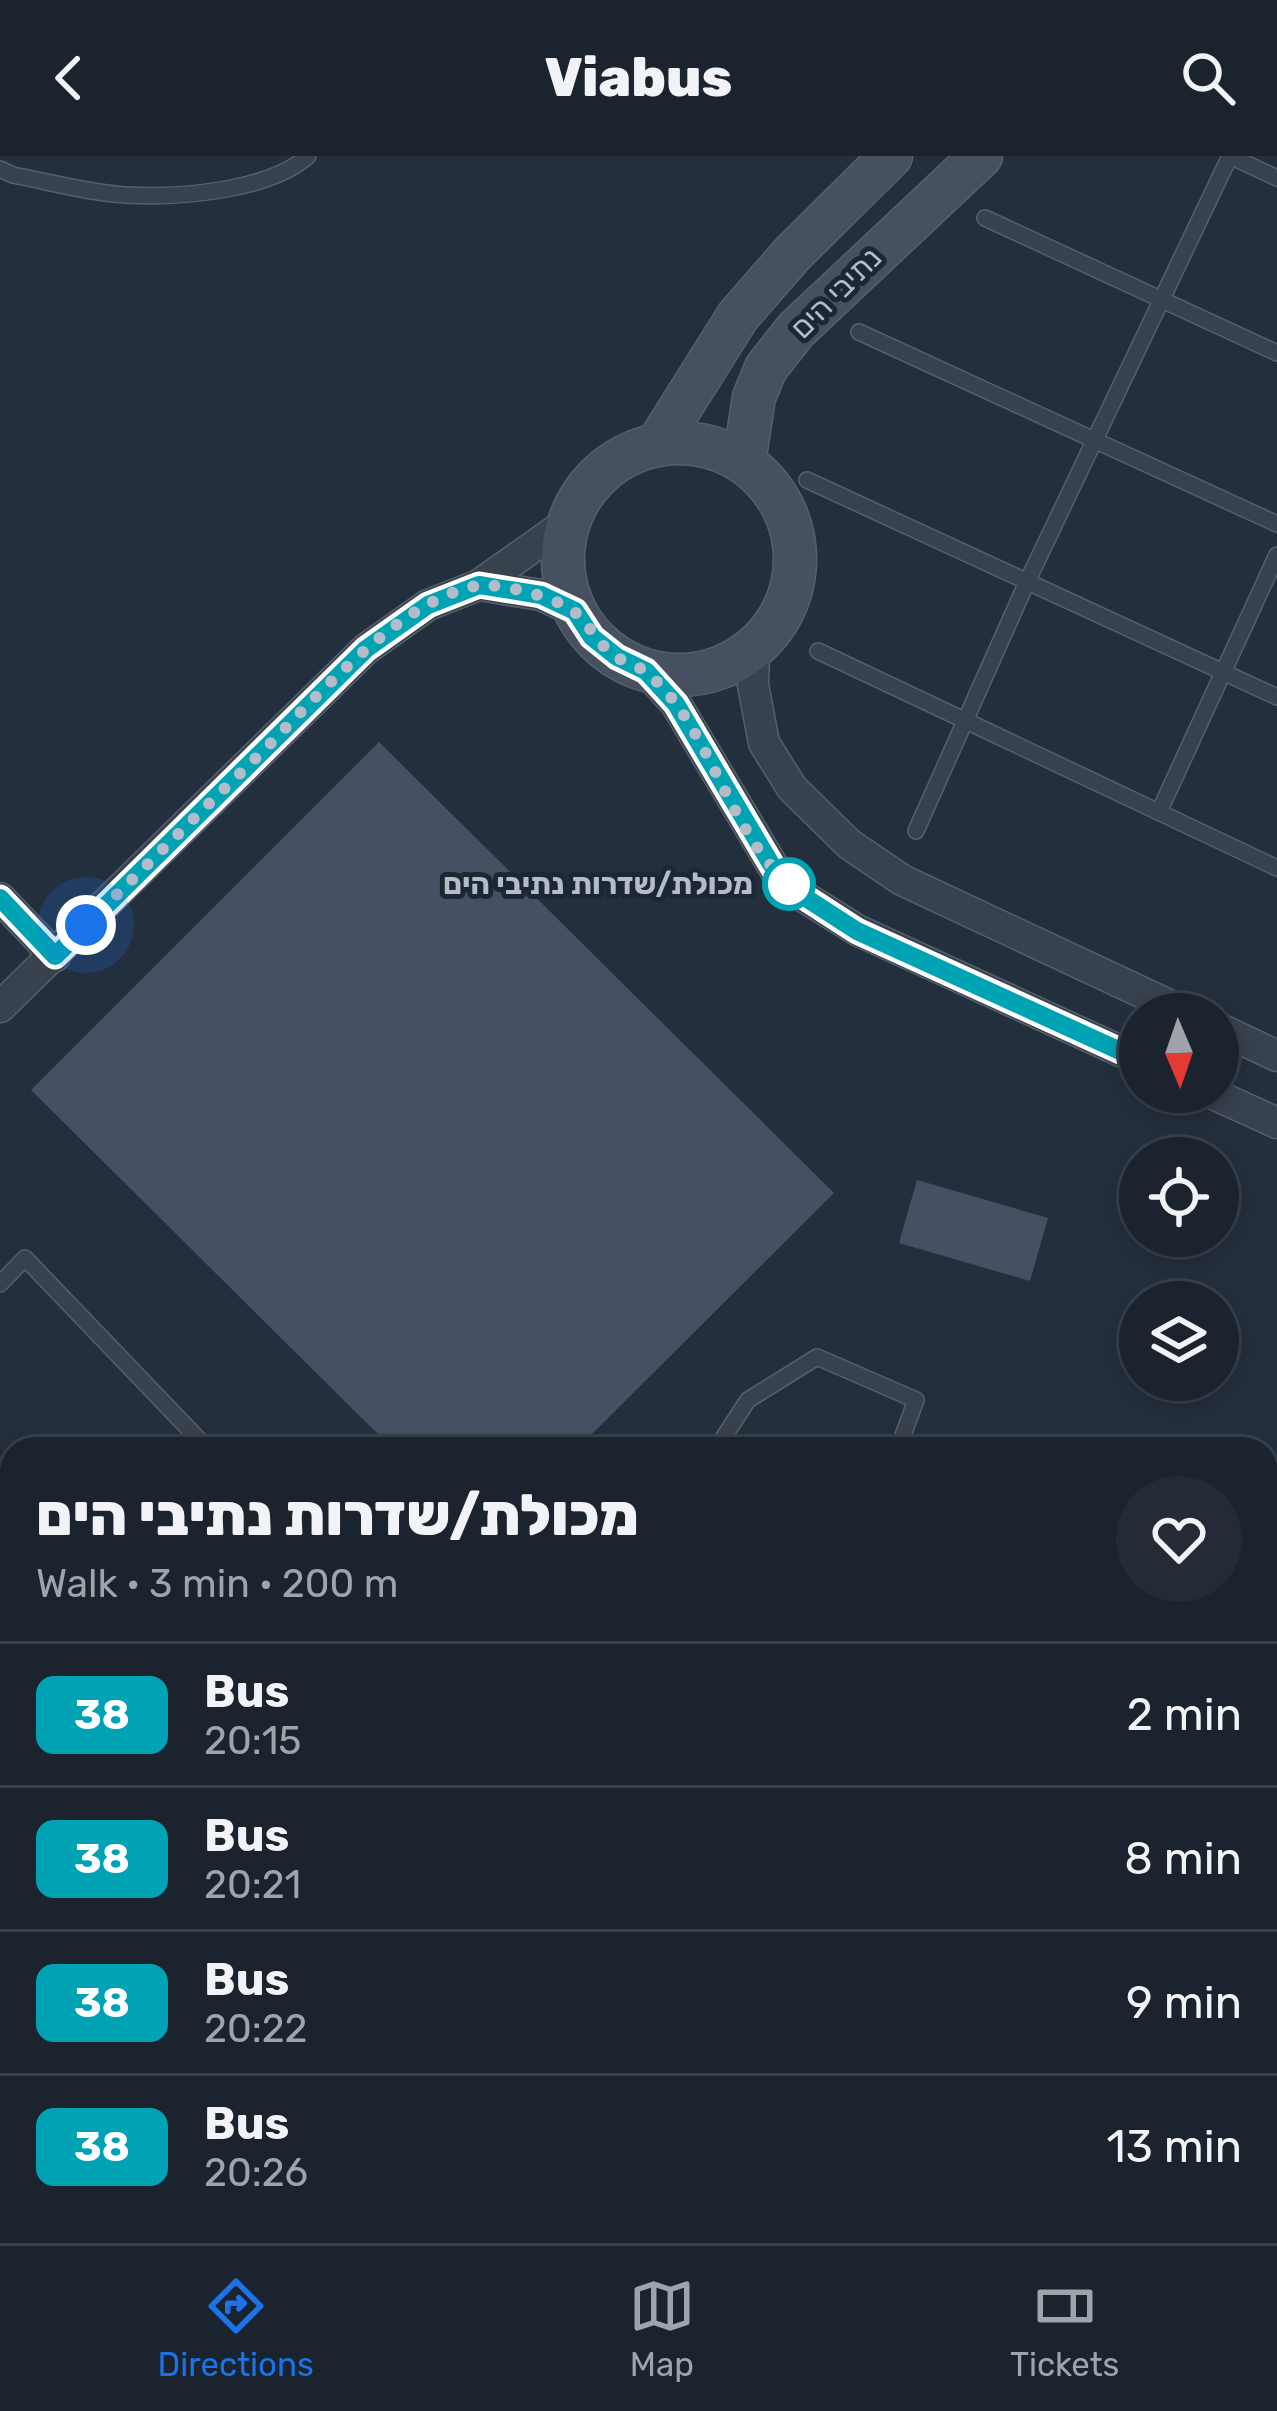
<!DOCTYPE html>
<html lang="en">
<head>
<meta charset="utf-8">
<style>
  :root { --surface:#1b232e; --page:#242b36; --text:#f1f3f6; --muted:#a0a4aa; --line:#39404a; --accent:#1a73e8 }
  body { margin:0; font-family:Rubik,"Noto Sans Hebrew",sans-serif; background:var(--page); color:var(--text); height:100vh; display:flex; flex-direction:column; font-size:45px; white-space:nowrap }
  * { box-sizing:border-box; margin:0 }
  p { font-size:39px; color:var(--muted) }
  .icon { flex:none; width:66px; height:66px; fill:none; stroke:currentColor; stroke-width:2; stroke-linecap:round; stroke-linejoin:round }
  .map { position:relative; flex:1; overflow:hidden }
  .side { position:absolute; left:0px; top:1281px; width:1278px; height:807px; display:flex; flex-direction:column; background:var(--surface); border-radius:36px 36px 0 0; box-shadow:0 6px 18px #0003,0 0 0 3px var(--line) }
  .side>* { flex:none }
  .badge { padding:0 24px; border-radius:18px; font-size:42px; line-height:78px }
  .needle { width:78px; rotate:178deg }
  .controls { position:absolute; left:1119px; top:837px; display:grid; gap:24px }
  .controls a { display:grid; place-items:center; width:120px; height:120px; border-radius:50%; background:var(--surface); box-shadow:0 6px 18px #0003,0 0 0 3px var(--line); font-size:60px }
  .you { position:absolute; width:60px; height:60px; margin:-30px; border:9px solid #fff; border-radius:50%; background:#1a73e8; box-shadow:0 0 0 18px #1a73e833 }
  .map>.badge { position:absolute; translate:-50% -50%; box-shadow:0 0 0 6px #fff }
  .round { display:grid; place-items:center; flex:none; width:126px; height:126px; border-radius:63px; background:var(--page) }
  .headline { display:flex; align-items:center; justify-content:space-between; height:204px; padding:0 36px }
  h1 { font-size:57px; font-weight:800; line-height:90px }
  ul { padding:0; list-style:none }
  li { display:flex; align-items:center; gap:36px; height:144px; padding:0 36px; border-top:3px solid var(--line) }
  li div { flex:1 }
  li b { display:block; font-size:45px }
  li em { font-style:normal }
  li .badge { min-width:132px; font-weight:700; text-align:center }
  header { display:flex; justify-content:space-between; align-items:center; height:156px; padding:0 36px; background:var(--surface); font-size:54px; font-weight:800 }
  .tab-bar { display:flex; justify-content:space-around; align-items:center; height:168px; border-top:3px solid var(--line); background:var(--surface); font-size:33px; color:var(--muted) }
  .tab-bar a { display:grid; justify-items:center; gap:6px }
  .tab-bar .on { color:var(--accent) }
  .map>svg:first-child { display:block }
  .building { fill:#455162 }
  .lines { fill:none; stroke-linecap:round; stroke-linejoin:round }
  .lane-casing { stroke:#565f6c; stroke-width:18 }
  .street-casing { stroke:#565f6c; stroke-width:33 }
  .secondary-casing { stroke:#565f6c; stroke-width:45 }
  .lane { stroke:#38414e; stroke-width:15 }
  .street { stroke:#38414e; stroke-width:30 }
  .secondary { stroke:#465061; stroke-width:42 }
  .line-casing { stroke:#fff; stroke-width:27 }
  .line { stroke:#00a3b4; stroke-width:18 }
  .walk { stroke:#b4bcc9; stroke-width:12; stroke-dasharray:0 21.6 }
  .stop-dot { fill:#fff; stroke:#00a3b4; stroke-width:6 }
  .labels { text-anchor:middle; stroke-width:10; stroke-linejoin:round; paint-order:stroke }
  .street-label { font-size:30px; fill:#b4bcc9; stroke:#1d2633 }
  .stop-label { font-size:30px; font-weight:bold; fill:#b4bcc9; stroke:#1d2633; text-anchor:end }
</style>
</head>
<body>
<header><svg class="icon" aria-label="back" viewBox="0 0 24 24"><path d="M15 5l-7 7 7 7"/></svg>Viabus<svg class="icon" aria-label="search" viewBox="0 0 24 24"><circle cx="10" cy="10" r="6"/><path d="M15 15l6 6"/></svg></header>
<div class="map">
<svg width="1277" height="2087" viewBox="0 0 1277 2087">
  <rect width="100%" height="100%" fill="#242f3e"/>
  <g class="building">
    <path d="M379 586 834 1037 577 1293H393L31 934Z"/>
    <path d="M917 1024 1048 1062 1030 1125 899 1087Z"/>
  </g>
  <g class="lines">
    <defs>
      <g id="lane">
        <path d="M1230 0 1277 22"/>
        <path d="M0 13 13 19C50 26 89 37 126 39 178 42 269 35 308 0"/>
        <path d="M985 62 1277 197"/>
        <path d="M859 176 1277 368"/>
        <path d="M807 324 1277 541"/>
        <path d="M818 495 1277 712"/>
        <path d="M1159 656 1277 399"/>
        <path d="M916 675 1027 426 1230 0"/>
        <path d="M0 1128 25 1102 208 1293"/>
        <path d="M716 1293 748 1244 817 1201 916 1244 898 1293"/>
        <path d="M0 1885 12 1874"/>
        <path d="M443 2076 471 2087"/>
        <path d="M597 2087 601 2076"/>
      </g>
      <g id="street">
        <path d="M479 429 541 439 575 455"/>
        <path d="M754 493 753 529 764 587 792 632 849 688 902 724 1188 858"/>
        <path d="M646 515 676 548 777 717 806 742 857 774 1140 904"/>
        <path d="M0 742 55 800"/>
        <path d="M0 851 366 493 428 449 479 429 568 366"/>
        <path d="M1218 872 1277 900"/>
        <path d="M1209 936 1277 967"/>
      </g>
      <g id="secondary">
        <circle cx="679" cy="403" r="116"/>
        <path d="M657 289 738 160 793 97 891 0"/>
        <path d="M744 306 754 241 766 212 796 174 981 0"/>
      </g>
    </defs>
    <use href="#lane" class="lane-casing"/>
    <use href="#street" class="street-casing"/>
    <use href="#secondary" class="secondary-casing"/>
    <use href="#lane" class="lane"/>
    <use href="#street" class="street"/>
    <use href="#secondary" class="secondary"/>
  </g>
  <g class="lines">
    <defs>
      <path id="line" d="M0 742 55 800 366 493 428 449 479 429 541 439 575 455 592 481 617 501 646 515 676 548 777 718 806 742 857 775 1140 904"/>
    </defs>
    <use href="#line" class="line-casing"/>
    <use href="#line" class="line"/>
    <path class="walk" d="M86 769C145 711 203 653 262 596 315 543 401 443 476 430 498 426 554 441 572 454 589 466 597 488 615 500 625 507 638 509 647 517 709 567 728 676 789 728"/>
  </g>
  <circle class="stop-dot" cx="789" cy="728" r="24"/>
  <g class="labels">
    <g class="street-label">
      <text transform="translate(836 137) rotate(-45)" y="10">נתיבי הים</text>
    </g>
    <g class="stop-label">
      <text x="753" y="738">מכולת/שדרות נתיבי הים</text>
    </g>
  </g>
</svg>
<div class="controls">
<a><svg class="needle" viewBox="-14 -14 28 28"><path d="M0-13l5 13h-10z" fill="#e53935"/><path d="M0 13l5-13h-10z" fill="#a0a4aa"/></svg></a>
<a><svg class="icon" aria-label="locate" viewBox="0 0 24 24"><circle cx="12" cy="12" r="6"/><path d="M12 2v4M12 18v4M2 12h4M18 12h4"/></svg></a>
<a><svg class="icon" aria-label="layers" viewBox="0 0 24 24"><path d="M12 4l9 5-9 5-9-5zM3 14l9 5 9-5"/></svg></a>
</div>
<div class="you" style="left:86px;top:769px"></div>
<section class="side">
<div class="headline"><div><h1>מכולת/שדרות נתיבי הים</h1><p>Walk · 3 min · 200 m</p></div><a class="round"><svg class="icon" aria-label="heart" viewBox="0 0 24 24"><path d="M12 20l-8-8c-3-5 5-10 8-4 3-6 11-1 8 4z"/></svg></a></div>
<ul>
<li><span class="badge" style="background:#00a3b4;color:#fff">38</span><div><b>Bus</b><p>20:15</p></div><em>2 min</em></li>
<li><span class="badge" style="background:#00a3b4;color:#fff">38</span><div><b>Bus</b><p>20:21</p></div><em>8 min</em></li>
<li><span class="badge" style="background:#00a3b4;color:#fff">38</span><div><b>Bus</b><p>20:22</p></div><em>9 min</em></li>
<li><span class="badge" style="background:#00a3b4;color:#fff">38</span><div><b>Bus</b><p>20:26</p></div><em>13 min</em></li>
</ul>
</section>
</div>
<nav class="tab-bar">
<a class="on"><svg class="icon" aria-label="directions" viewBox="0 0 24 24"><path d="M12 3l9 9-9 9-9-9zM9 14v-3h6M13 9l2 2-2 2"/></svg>Directions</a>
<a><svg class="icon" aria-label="map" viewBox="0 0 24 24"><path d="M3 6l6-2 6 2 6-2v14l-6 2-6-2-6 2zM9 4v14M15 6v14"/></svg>Map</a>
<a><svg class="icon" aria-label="tickets" viewBox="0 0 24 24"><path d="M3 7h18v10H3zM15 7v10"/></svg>Tickets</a>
</nav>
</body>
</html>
